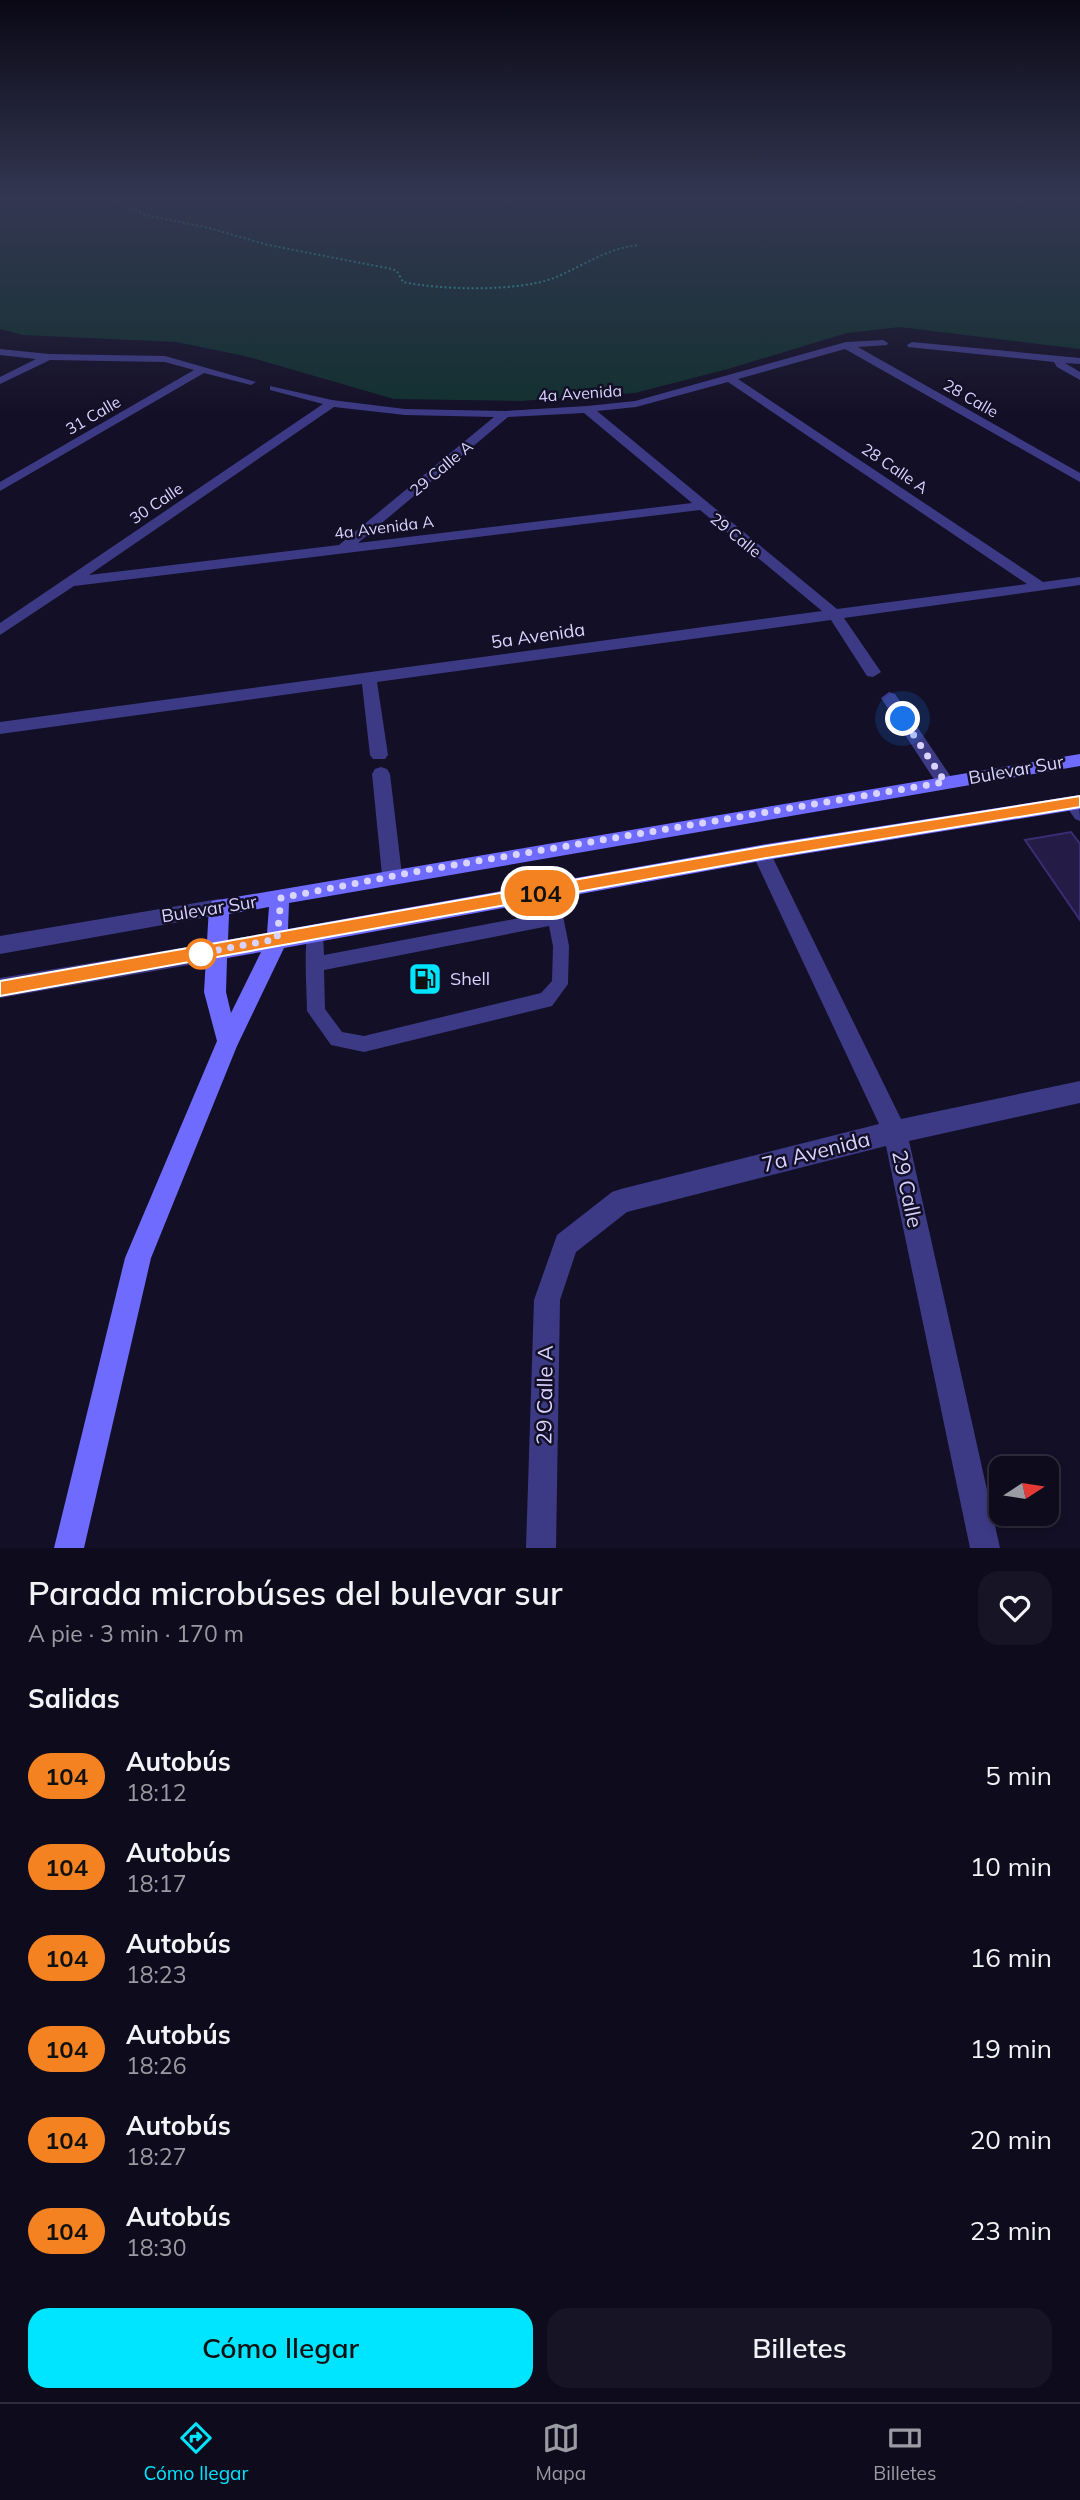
<!DOCTYPE html>
<html lang="es">
<head>
<meta charset="utf-8">
<style>
  :root { --surface:#0e0b1c; --page:#171425; --text:#f1f3f6; --muted:#9b9ba3; --line:#2e2b3b; --accent:#00e5ff }
  body { margin:0; font-family:Mulish,sans-serif; background:var(--page); color:var(--text); height:100vh; display:flex; flex-direction:column; font-size:26px; white-space:nowrap }
  * { box-sizing:border-box; margin:0 }
  p { font-size:23px; color:var(--muted) }
  .icon { flex:none; width:38px; height:38px; fill:none; stroke:currentColor; stroke-width:2; stroke-linecap:round; stroke-linejoin:round }
  .map { position:relative; height:1548px; overflow:hidden }
  .sheet { display:flex; flex-direction:column; background:var(--surface); flex:1 }
  .sheet>* { flex:none }
  .badge { padding:0 14px; border-radius:23px; font-size:24px; line-height:46px }
  .needle { width:46px; rotate:78deg }
  .fabs { position:absolute; left:989px; top:1456px; display:grid; gap:14px }
  .fabs a { display:grid; place-items:center; width:70px; height:70px; border-radius:14px; background:var(--surface); box-shadow:0 4px 10px #0003,0 0 0 2px var(--line); font-size:35px }
  .you { position:absolute; width:35px; height:35px; margin:-18px; border:5px solid #fff; border-radius:50%; background:#1a73e8; box-shadow:0 0 0 10px #1a73e833 }
  .map>.badge { position:absolute; translate:-50% -50%; box-shadow:0 0 0 4px #fff }
  h2 { padding:0 28px; font-size:26px; line-height:63px }
  .round { display:grid; place-items:center; flex:none; width:74px; height:74px; border-radius:21px; background:var(--page) }
  .overview { display:flex; align-items:center; justify-content:space-between; height:119px; padding:0 28px }
  h1 { font-size:33px; font-weight:600; line-height:52px }
  .cta { display:flex; gap:14px; margin-top:auto; padding:14px 28px }
  .cta a { flex:1; height:80px; border-radius:21px; background:var(--accent); color:#111; font-size:28px; font-weight:600; line-height:80px; text-align:center }
  .cta a+a { background:var(--page); color:var(--text) }
  ul { padding:0; list-style:none }
  li { display:flex; align-items:center; gap:21px; height:91px; padding:0 28px }
  li div { flex:1 }
  li b { display:block; font-size:26px }
  li em { font-style:normal }
  li .badge { min-width:77px; font-weight:700; text-align:center }
  .menu { display:flex; justify-content:space-around; align-items:center; height:98px; border-top:2px solid var(--line); background:var(--surface); font-size:19px; color:var(--muted) }
  .menu a { display:grid; justify-items:center; gap:4px }
  .menu .selected { color:var(--accent) }
  .map>svg:first-child { display:block }
  .green { fill:#12302f }
  .building { fill:#241b47; stroke:#3b2d73; stroke-width:2 }
  .lines { fill:none; stroke-linecap:round; stroke-linejoin:round }
  .path { stroke:#2fb8b0; stroke-width:2; stroke-dasharray:2 2.5; stroke-linecap:butt }
  .service { fill:#3d3a85; fill-rule:evenodd }
  .minor { fill:#3d3a85; fill-rule:evenodd }
  .secondary { fill:#6f6bff; fill-rule:evenodd }
  .line { fill:#f58220; stroke:#fff; stroke-width:2 }
  .walk { stroke:#d9d4ff; stroke-width:7; stroke-dasharray:0 12.6 }
  .stop-dot { fill:#fff; stroke:#f58220; stroke-width:3.5 }
  .labels { text-anchor:middle; stroke-width:5; stroke-linejoin:round; paint-order:stroke }
  .far-street-label { font-size:16px; fill:#d9d4ff; stroke:#130f26 }
  .street-label { font-size:18px; fill:#d9d4ff; stroke:#130f26 }
  .poi-label { font-size:18px; fill:#d9d4ff; stroke:#130f26; text-anchor:start }
  .near-street-label { font-size:21px; fill:#d9d4ff; stroke:#130f26 }
</style>
</head>
<body>
<div class="map">
<svg width="1080" height="1548" viewBox="0 0 1080 1548">
  <rect width="100%" height="100%" fill="#130f26"/>
  <path class="green" d="M0 198H1080V349L900 327 847 333 728 369 635 393 520 401 394 399 245 356 176 342 23 335 0 329Z"/>
  <path class="building" d="M1071 832 1080 844V920L1025 840Z"/>
  <g class="lines">
    <path class="path" d="M111 198 145 215 209 228 268 245 392 269 397 271 403 282C441 290 517 292 554 278 583 266 607 248 639 245"/>
    <g class="service">
      <path d="M1071 797C1080 801 1080 811 1080 821L1075 819 1064 803 1066 799Z"/>
      <path d="M550 884 556 886 558 891 569 946 568 984 552 1006 364 1052 331 1045 307 1011C307 992 303 944 309 928L315 926 321 928 323 933 324 955 546 913 542 891 544 886ZM549 926 553 946 552 981 541 993 364 1036 342 1032 325 1009 324 970Z"/>
    </g>
    <g class="minor">
      <path d="M883 340 888 343 887 345 858 347 1080 473V482L845 349 738 379 1043 582 1080 577V585L844 618 881 672 873 677 867 676 831 620 377 682 388 755 385 759H373L370 755 362 684 0 734V722L822 611 700 510 74 586 0 635V623L323 404 270 390V386L332 400 405 409 505 411 587 406 635 401 846 342ZM728 382 1027 584 837 609 597 411 636 407ZM334 407 405 415 494 417 339 545 89 575ZM584 413 692 503 358 543 508 417Z"/>
      <path d="M912 342 1080 358V364L1065 363 1080 372V380L1057 367 1054 362 908 347 907 345Z"/>
      <path d="M0 349 49 354 165 356 256 382 251 385 204 373 0 491V482L194 370 165 362 50 360 0 384V377L36 359 0 355Z"/>
      <path d="M889 692 895 694 951 777 954 782 951 787H939L881 698Z"/>
      <path d="M381 767 387 769 390 774 402 875 399 881 392 883 385 881 382 875 372 774 375 769Z"/>
      <path d="M761 845 768 848 901 1119 1080 1081V1103L909 1141 1000 1548H970L886 1146 627 1212 576 1252 560 1300 556 1548H526L534 1300 557 1235 612 1192 621 1189 879 1124 752 853 754 848Z"/>
      <path d="M219 899 226 901 229 907 226 913 219 915 0 954V936Z"/>
      <path d="M217 942 224 945 227 951 224 957 217 960 0 998V978Z"/>
    </g>
    <path class="secondary" d="M1080 754V766L289 903 288 929 761 845 1080 795V809L761 861 284 948 237 1046 151 1258 84 1548H54L125 1258 217 1041 204 992 209 907 212 901ZM269 907 267 933 228 940 229 914ZM261 952 231 1013 226 992 227 958Z"/>
  </g>
  <linearGradient id="sky" x2="0" y2="1"><stop stop-color="#0a0815"/><stop offset="0.48" stop-color="#333752"/><stop offset="1" stop-color="#333752" stop-opacity="0"/></linearGradient>
  <rect width="1080" height="415" fill="url(#sky)"/>
  <path class="line" d="M1080 796V807L761 859 0 996V981L761 847Z"/>
  <g class="lines">
    <path class="walk" d="M201 954 191 955 277 939 281 898 419 871 945 782 903 719"/>
  </g>
  <defs>
    <symbol id="fuel-square" viewBox="-11 -11 22 22"><rect x="-9" y="-9" width="18" height="18" rx="4" fill="#00e5ff" stroke="#130f26"/><path d="M-5.5-6h7V0h2V4h1.3V-2.5L3-4.5l.8-.8L6-3V5H2.5V1h-1V6h-7ZM-4.2-4.7v3.2H.2V-4.7Z" fill="#111"/></symbol>
  </defs>
  <g fill-rule="evenodd">
    <use href="#fuel-square" x="406" y="960" width="38" height="38"/>
  </g>
  <circle class="stop-dot" cx="201" cy="954" r="14"/>
  <g class="labels">
    <g class="far-street-label">
      <text transform="translate(580 393) rotate(-4)" y="6">4a Avenida</text>
      <text transform="translate(971 398) rotate(30)" y="6">28 Calle</text>
      <text transform="translate(93 415) rotate(-30)" y="6">31 Calle</text>
      <text transform="translate(441 468) rotate(-40)" y="6">29 Calle A</text>
      <text transform="translate(895 468) rotate(34)" y="6">28 Calle A</text>
      <text transform="translate(156 503) rotate(-34)" y="6">30 Calle</text>
      <text transform="translate(384 527) rotate(-7)" y="6">4a Avenida A</text>
      <text transform="translate(736 535) rotate(39)" y="6">29 Calle</text>
    </g>
    <g class="street-label">
      <text transform="translate(538 636) rotate(-8)" y="6">5a Avenida</text>
      <text transform="translate(1016 770) rotate(-10)" y="6">Bulevar Sur</text>
      <text transform="translate(209 909) rotate(-9)" y="6">Bulevar Sur</text>
    </g>
    <g class="poi-label">
      <text x="450" y="985">Shell</text>
    </g>
    <g class="near-street-label">
      <text transform="translate(816 1152) rotate(-14)" y="7">7a Avenida</text>
      <text transform="translate(907 1189) rotate(78)" y="7">29 Calle</text>
      <text transform="translate(545 1395) rotate(-89)" y="7">29 Calle A</text>
    </g>
  </g>
</svg>
<div class="fabs">
<a><svg class="needle" viewBox="-14 -14 28 28"><path d="M0-13l5 13h-10z" fill="#e53935"/><path d="M0 13l5-13h-10z" fill="#9b9ba3"/></svg></a>
</div>
<div class="you" style="left:903px;top:719px"></div>
<b class="badge" style="left:540px;top:893px;background:#f58220;color:#111">104</b>
</div>
<section class="sheet">
<div class="overview"><div><h1>Parada microbúses del bulevar sur</h1><p>A pie · 3 min · 170 m</p></div><a class="round"><svg class="icon" aria-label="heart" viewBox="0 0 24 24"><path d="M12 20l-8-8c-3-5 5-10 8-4 3-6 11-1 8 4z"/></svg></a></div>
<h2>Salidas</h2>
<ul>
<li><span class="badge" style="background:#f58220;color:#111">104</span><div><b>Autobús</b><p>18:12</p></div><em>5 min</em></li>
<li><span class="badge" style="background:#f58220;color:#111">104</span><div><b>Autobús</b><p>18:17</p></div><em>10 min</em></li>
<li><span class="badge" style="background:#f58220;color:#111">104</span><div><b>Autobús</b><p>18:23</p></div><em>16 min</em></li>
<li><span class="badge" style="background:#f58220;color:#111">104</span><div><b>Autobús</b><p>18:26</p></div><em>19 min</em></li>
<li><span class="badge" style="background:#f58220;color:#111">104</span><div><b>Autobús</b><p>18:27</p></div><em>20 min</em></li>
<li><span class="badge" style="background:#f58220;color:#111">104</span><div><b>Autobús</b><p>18:30</p></div><em>23 min</em></li>
</ul>
<div class="cta"><a>Cómo llegar</a><a>Billetes</a></div>
</section>
<nav class="menu">
<a class="selected"><svg class="icon" aria-label="directions" viewBox="0 0 24 24"><path d="M12 3l9 9-9 9-9-9zM9 14v-3h6M13 9l2 2-2 2"/></svg>Cómo llegar</a>
<a><svg class="icon" aria-label="map" viewBox="0 0 24 24"><path d="M3 6l6-2 6 2 6-2v14l-6 2-6-2-6 2zM9 4v14M15 6v14"/></svg>Mapa</a>
<a><svg class="icon" aria-label="tickets" viewBox="0 0 24 24"><path d="M3 7h18v10H3zM15 7v10"/></svg>Billetes</a>
</nav>
</body>
</html>
